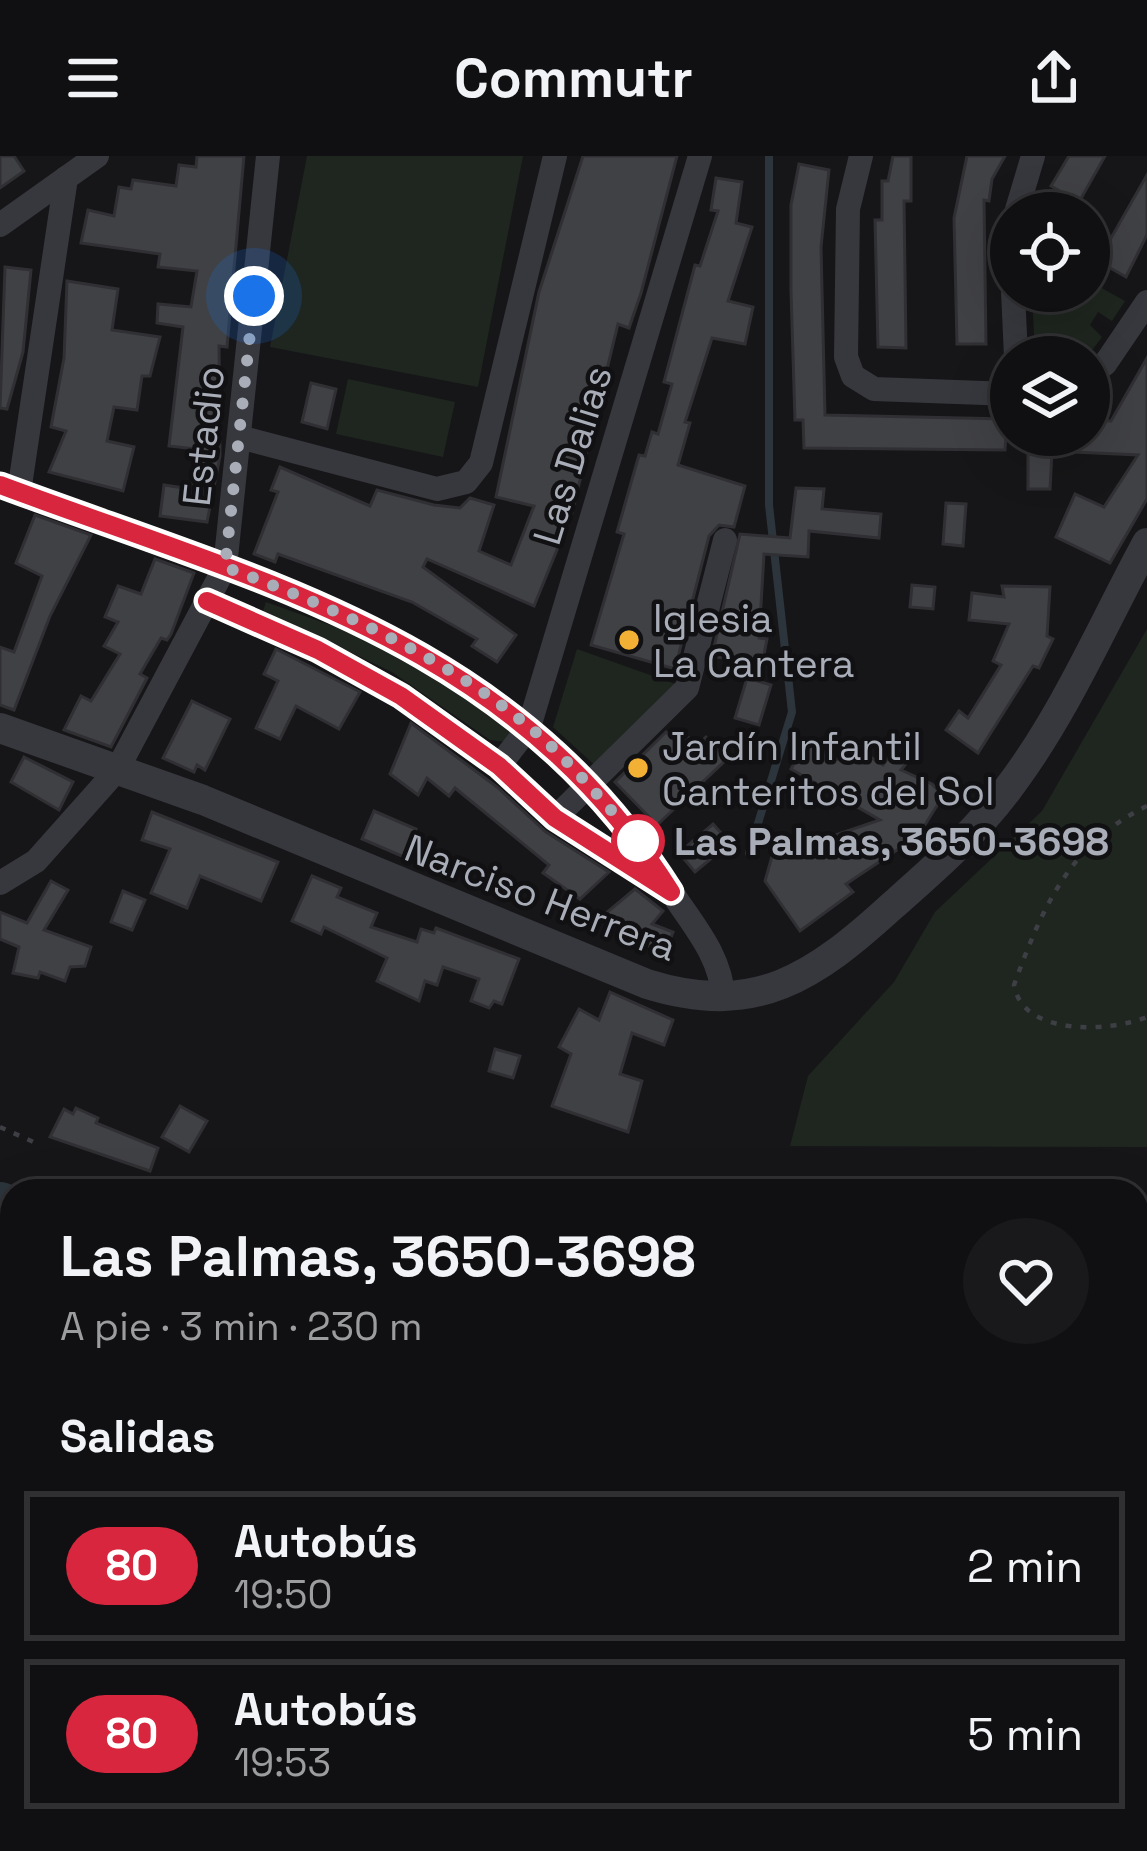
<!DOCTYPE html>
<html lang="es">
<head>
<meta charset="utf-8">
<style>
  :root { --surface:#101012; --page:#19191b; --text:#f1f3f6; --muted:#9c9d9f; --line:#303032 }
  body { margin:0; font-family:"Space Grotesk",sans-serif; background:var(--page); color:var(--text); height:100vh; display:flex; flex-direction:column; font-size:45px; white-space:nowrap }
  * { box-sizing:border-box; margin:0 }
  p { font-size:39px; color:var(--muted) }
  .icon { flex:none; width:66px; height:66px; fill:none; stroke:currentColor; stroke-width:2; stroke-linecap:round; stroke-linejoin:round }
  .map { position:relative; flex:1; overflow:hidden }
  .details { position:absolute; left:0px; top:1023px; width:1149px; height:672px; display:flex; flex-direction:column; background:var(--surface); border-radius:36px 36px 0 0; box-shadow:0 12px 48px #0002,0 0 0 3px var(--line) }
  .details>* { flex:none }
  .badge { padding:0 24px; border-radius:39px; font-size:42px; line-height:78px }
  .fabs { position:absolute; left:990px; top:36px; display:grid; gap:24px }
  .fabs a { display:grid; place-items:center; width:120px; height:120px; border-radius:50%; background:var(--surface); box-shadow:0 12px 48px #0002,0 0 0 3px var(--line); font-size:60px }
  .you { position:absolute; width:60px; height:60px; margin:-30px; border:9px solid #fff; border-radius:50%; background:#1a73e8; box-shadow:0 0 0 18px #1a73e833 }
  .map>.badge { position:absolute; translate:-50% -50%; box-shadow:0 0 0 6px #fff }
  h2 { padding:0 60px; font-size:45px; line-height:108px }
  .round { display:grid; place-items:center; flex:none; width:126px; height:126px; border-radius:63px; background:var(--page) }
  .head { display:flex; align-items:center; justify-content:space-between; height:204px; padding:0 60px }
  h1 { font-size:57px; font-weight:700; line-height:90px }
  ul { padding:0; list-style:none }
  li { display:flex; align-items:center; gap:36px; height:150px; margin:0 24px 18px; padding:0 36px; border:6px solid var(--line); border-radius:0px }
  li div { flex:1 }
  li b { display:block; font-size:45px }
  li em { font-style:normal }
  li .badge { min-width:132px; font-weight:700; text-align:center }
  header { display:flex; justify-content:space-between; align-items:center; height:156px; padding:0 60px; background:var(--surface); font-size:54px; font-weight:700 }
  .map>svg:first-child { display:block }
  .green { fill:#1e261f }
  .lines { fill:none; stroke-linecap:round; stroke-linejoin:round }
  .stream { stroke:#2c353c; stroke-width:8 }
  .river { stroke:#2c353c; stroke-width:42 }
  .building { fill:#404145; stroke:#303034; stroke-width:3 }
  .path { stroke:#3d3f44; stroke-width:4.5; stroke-dasharray:6 9; stroke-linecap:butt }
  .minor { stroke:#37383d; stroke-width:24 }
  .tertiary { stroke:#37383d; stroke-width:30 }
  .line-casing { stroke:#fff; stroke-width:27 }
  .line { stroke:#d7263d; stroke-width:18 }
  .walk { stroke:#a8adb8; stroke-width:12; stroke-dasharray:0 21.6 }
  .poi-dot { fill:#f2b134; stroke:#111113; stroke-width:4.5 }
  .stop-dot { fill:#fff; stroke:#d7263d; stroke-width:6 }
  .labels { text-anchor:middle; stroke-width:9; stroke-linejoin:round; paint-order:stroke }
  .street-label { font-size:39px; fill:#a8adb8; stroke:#111113 }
  .poi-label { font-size:39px; fill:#a8adb8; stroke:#111113; text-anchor:start }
  .stop-label { font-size:39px; font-weight:bold; fill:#a8adb8; stroke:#111113; text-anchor:start }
</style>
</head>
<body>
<header><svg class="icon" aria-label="menu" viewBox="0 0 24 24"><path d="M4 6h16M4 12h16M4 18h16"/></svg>Commutr<svg class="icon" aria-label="share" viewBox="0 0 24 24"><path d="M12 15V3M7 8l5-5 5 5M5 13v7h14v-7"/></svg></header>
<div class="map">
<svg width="1147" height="1695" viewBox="0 0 1147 1695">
  <rect width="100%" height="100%" fill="#161618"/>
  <g class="green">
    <path d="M307 0H523L478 231 270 191Z"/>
    <path d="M1089 125 1125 145 1112 165 1098 156 1090 169 1102 181 1087 201H1035L1032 135H1089Z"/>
    <path d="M348 223 455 246 443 301 336 278Z"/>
    <path d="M266 446 391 491 516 566 506 586 490 584 392 516 263 455Z"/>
    <path d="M1147 473V991L790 990 808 920 894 826 935 756 1042 655Z"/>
    <path d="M577 493 681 530 599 613 553 571Z"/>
  </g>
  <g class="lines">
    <g class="stream">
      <path d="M749 697 792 556 769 349V0"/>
      <path d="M1137 1080 1147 1079"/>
      <path d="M472 1695 479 1683"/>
    </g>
    <path class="river" d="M0 1047 12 1051"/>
  </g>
  <g class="building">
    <path d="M0 0H14L24 15 0 32Z"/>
    <path d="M197 0H244L227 191 219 190 220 300 207 366 160 360 164 329 191 333 196 293 169 290 183 171 157 167 158 148 191 151 197 115 158 111 160 98 81 87 88 54 114 60 119 31 131 33 133 24 176 30 179 9 196 11Z"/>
    <path d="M583 0H677L641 137 629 172 618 168 572 357 534 450 427 403 423 411 516 479 497 506 472 490 477 483 412 446 278 398 275 406 254 398 278 336 271 334 280 311 370 350 377 334 434 349 460 352 470 342 494 349 479 395 511 409 534 350 496 341 539 136Z"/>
    <path d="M893 0H911V45H904L906 192 878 191 875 64H882V25H888Z"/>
    <path d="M967 0H1005L992 23 989 45 984 44 986 188H957L954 62Z"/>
    <path d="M1069 0H1105L1079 46 1051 30Z"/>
    <path d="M799 8 829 14 821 91 825 259 1007 263 1005 294 804 292 803 264H795L791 135V49Z"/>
    <path d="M1147 19V79L1126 121 1098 105Z"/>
    <path d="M716 22 742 26 736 67 752 71 728 145 753 151 745 188 712 182 685 266 690 267 678 309 745 330 734 371 719 369 709 380 675 513 591 489 624 378 617 376 639 299 645 300 652 276 658 278 672 228 664 226 695 109 700 110 718 55 711 54Z"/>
    <path d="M5 111 31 114 23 196 7 253 0 252Z"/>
    <path d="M67 125 118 133 112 174 160 181 150 220H142L137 254 114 251 107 285 134 291 123 335 49 316 66 275 51 271 64 202Z"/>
    <path d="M1147 202V343L1110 407 1056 381 1075 338 1104 351 1138 299 1052 295 1050 333H1028V279H1089V264L1111 265Z"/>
    <path d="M311 227 336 233 327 273 302 266Z"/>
    <path d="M796 332 824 333 822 353 881 358 879 382 809 375 808 401 764 398 759 482 767 483 762 509 712 500 740 378 790 382Z"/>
    <path d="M946 347 966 348 963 390 943 388Z"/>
    <path d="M35 359 91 379 50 460 14 554 0 549V491L14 496 42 420 16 407Z"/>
    <path d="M155 403 194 417 171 478 167 484 161 482 140 518 147 522 111 591 64 574 81 540 91 545 120 498 104 490 118 466 105 461 118 430 141 438Z"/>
    <path d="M912 429 935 431 933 453 910 451Z"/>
    <path d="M1002 430 1050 431 1047 480 1053 483 1039 512 1033 510 978 597 946 574 959 555 968 562 1001 509 993 505 1009 468 969 464 972 437 1004 441Z"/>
    <path d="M276 493 360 536 339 573 296 550 280 583 256 572 278 525 264 518Z"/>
    <path d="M747 522 771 529 759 569 735 562Z"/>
    <path d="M192 545 230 563 205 614 197 609 194 616 163 602Z"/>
    <path d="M411 567 497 631 546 676 609 716 580 743 543 717 549 709 455 632 449 640 427 622 418 639 390 618Z"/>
    <path d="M666 576 680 590 689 582 697 589 706 581 727 603 657 669 615 626Z"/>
    <path d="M806 586 837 603 848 587 883 609 890 599 905 609 901 614 932 628 943 640 918 680 846 728 853 736 800 775 765 725 776 686 797 692 880 664 791 613Z"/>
    <path d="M24 601 73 626 59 654 11 626Z"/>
    <path d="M374 655 416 673 404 701 362 683Z"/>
    <path d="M152 656 278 706 261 745 200 720 187 752 151 737 170 693 142 684Z"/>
    <path d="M713 668 730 687 695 716 679 697Z"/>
    <path d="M312 720 341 732 337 741 377 757 371 771 417 786 421 773 434 777 436 772 519 803 502 848 494 845 489 852 471 845 479 823 443 811 437 829 425 825 419 845 377 825 387 802 324 771 321 778 292 765Z"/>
    <path d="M51 725 68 734 44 774 91 791 85 810 70 811 65 825 40 816 38 822 13 817 19 791 0 783V756L27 767Z"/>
    <path d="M635 733 663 755 652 768 673 776 665 796 643 788 605 758Z"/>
    <path d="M123 735 145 744 132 774 111 766Z"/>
    <path d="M610 836 673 864 664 889 632 877 620 918 642 925 628 976 552 950 571 898 559 891 579 853 599 864Z"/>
    <path d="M495 893 520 900 513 922 489 915Z"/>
    <path d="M180 950 207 965 189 996 162 981Z"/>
    <path d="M76 952 98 962 96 967 158 992 150 1015 50 981 64 953 73 958Z"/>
  </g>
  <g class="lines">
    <g class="path">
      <path d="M1147 650C1070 687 1042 752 1014 829 1023 881 1109 876 1147 861"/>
      <path d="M0 971 38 988"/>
      <path d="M0 1522H12"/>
      <path d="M211 1683 226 1695"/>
    </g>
    <g class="minor">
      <path d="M861 0 848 53 846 201 853 220 874 233 1011 238"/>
      <path d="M1016 57 1033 0"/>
      <path d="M0 69 97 0"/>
      <path d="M1013 135 1016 201"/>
      <path d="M1089 220 1105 208 1147 146"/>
      <path d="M239 281 437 333 466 326 481 307 555 0"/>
      <path d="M0 329C248 421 517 490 667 729 689 765 721 797 723 841"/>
      <path d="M19 336 66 22"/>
      <path d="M207 445 318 494 401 540 499 610 555 662 665 732"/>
      <path d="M499 610 529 571 700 0"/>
      <path d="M555 662 687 532 725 384"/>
      <path d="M0 727 36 705 117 614 225 411 268 0"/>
    </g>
    <path class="tertiary" d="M0 572 203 644 647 828C756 862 814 821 892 750 935 712 979 674 1013 626 1067 553 1104 466 1147 387"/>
  </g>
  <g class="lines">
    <defs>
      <path id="line" d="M0 329C262 427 511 483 671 736L555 662 499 610 401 540 318 494 207 445"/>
    </defs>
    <use href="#line" class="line-casing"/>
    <use href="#line" class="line"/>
    <path class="walk" d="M254 140 225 411C332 451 437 496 527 569 569 603 605 648 642 689L638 685"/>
  </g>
  <g class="poi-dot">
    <circle cx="629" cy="484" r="12"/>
    <circle cx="638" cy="612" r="12"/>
  </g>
  <circle class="stop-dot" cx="638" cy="685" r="24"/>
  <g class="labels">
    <g class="street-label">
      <text transform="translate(203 280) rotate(-84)" y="14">Estadio</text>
      <text transform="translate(572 299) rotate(-73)" y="14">Las Dalias</text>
      <text transform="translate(541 741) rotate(21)" y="14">Narciso Herrera</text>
    </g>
    <g class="poi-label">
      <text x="653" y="476">Iglesia<tspan x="653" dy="45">La Cantera</tspan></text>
      <text x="662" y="604">Jardín Infantil<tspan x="662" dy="45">Canteritos del Sol</tspan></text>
    </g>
    <g class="stop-label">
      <text x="674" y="699">Las Palmas, 3650-3698</text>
    </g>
  </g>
</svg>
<div class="fabs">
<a><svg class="icon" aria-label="locate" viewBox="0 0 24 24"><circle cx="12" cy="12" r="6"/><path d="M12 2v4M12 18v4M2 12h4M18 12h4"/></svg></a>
<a><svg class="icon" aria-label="layers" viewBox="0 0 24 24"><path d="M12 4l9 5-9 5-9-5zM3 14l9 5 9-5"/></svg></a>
</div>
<div class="you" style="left:254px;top:140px"></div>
<section class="details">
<div class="head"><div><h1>Las Palmas, 3650-3698</h1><p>A pie · 3 min · 230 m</p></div><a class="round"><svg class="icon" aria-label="heart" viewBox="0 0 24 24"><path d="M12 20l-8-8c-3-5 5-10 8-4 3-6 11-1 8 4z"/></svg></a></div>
<h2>Salidas</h2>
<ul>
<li><span class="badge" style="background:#d7263d;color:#fff">80</span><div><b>Autobús</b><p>19:50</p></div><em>2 min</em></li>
<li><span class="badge" style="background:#d7263d;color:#fff">80</span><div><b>Autobús</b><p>19:53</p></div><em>5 min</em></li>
</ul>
</section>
</div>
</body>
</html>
